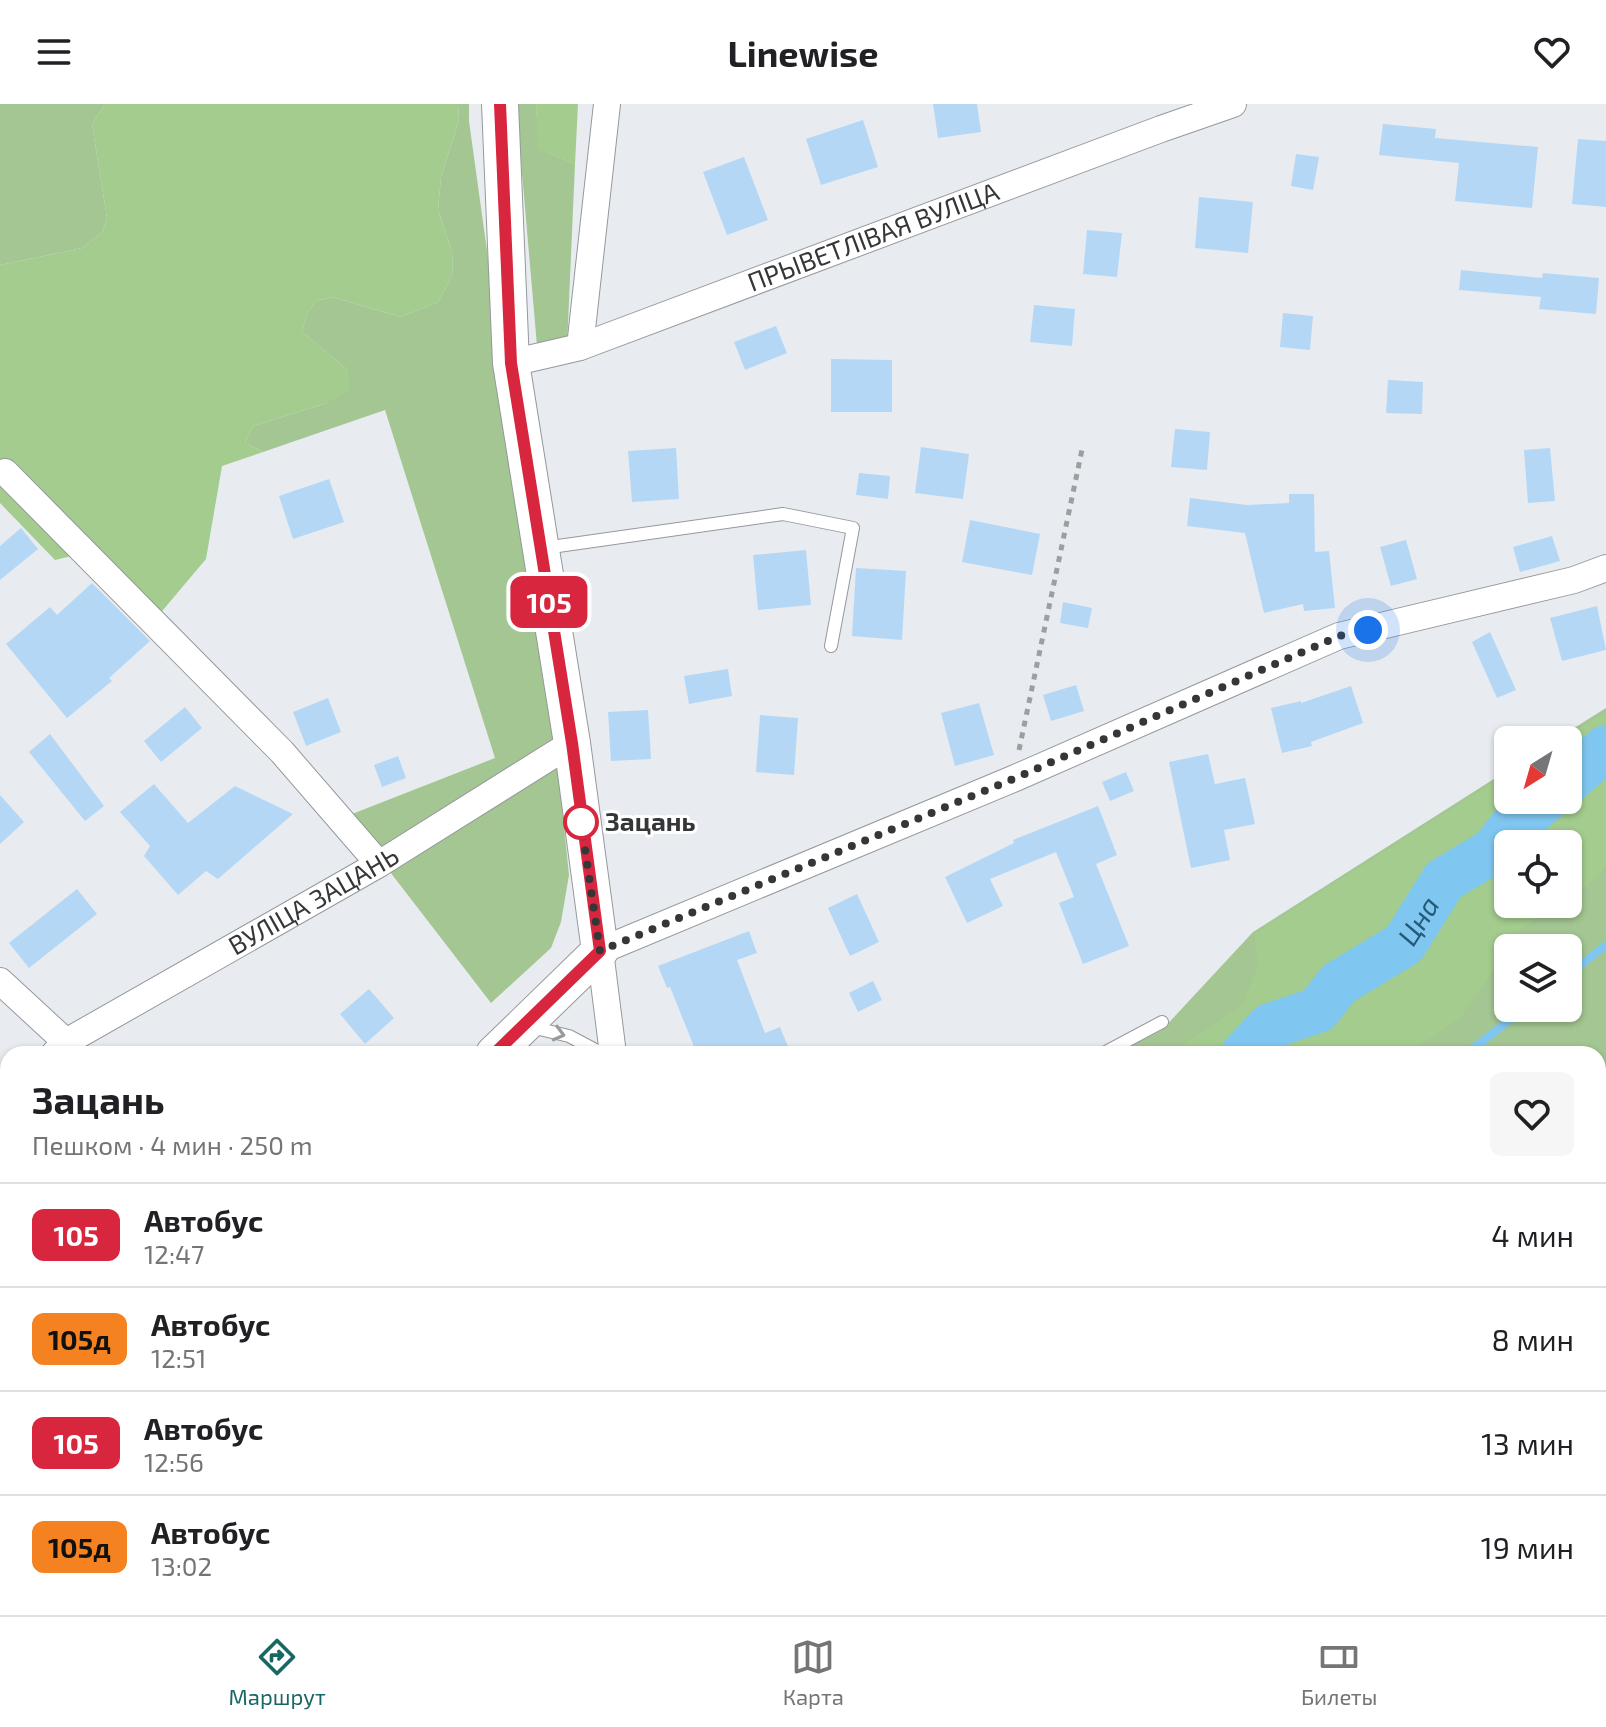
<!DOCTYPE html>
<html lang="ru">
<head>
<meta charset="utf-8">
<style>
  :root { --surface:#fff; --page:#f6f6f6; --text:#202124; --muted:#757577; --line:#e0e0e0; --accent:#196764 }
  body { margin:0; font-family:"Exo 2",sans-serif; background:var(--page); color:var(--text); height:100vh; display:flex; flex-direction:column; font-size:30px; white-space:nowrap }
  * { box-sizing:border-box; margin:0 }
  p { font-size:26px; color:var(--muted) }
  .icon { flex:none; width:44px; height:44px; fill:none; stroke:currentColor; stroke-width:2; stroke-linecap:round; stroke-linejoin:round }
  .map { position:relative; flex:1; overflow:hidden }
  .details { position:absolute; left:0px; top:942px; width:1606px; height:570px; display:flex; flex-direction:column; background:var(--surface); border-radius:24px 24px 0 0; box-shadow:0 2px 6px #0004 }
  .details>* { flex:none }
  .badge { padding:0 16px; border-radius:12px; font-size:28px; line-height:52px }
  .needle { width:52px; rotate:217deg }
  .fabs { position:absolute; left:1494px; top:622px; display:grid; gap:16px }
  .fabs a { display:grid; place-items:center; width:88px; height:88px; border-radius:12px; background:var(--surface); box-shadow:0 2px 6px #0004; font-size:40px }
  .you { position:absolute; width:40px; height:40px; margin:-20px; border:6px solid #fff; border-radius:50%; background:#1a73e8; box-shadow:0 0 0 12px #1a73e833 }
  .map>.badge { position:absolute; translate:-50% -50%; box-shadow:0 0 0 4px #fff }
  .round { display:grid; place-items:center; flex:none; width:84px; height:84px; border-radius:12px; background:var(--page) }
  .headline { display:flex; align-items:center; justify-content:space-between; height:136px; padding:0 32px }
  h1 { font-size:38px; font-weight:700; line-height:60px }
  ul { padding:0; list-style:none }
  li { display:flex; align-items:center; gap:24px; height:104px; padding:0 32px; border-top:2px solid var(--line) }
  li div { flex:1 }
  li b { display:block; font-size:30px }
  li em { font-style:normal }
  li .badge { min-width:88px; font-weight:700; text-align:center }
  header { display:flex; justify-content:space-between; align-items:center; height:104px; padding:0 32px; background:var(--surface); font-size:36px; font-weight:700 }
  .menu { display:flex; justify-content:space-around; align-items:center; height:112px; border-top:2px solid var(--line); background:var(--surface); font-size:22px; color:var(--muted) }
  .menu a { display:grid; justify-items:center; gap:4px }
  .menu .on { color:var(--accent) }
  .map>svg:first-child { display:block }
  .green { fill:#a3c692; fill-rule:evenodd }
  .forest { fill:#a3cc8e }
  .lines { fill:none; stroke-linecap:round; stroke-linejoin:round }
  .stream { stroke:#7fc6f1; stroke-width:8 }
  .river { stroke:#7fc6f1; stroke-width:46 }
  .building { fill:#b5d7f6 }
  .lane-casing { stroke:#95989c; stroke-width:14 }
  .street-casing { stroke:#95989c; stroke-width:28 }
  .secondary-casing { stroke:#95989c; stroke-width:38 }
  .path { stroke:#9c9fa2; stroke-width:5; stroke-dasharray:6 6; stroke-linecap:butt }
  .lane { stroke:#fff; stroke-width:12 }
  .street { stroke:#fff; stroke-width:26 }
  .secondary { stroke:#fff; stroke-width:36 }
  .oneway { stroke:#9a9a9b }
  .line-casing { stroke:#fff; stroke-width:18 }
  .line { stroke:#d7263d; stroke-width:12 }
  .walk { stroke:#343637; stroke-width:8; stroke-dasharray:0 14.4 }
  .stop-dot { fill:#fff; stroke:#d7263d; stroke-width:4 }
  .labels { text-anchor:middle; stroke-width:6; stroke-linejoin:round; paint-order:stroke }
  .street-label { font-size:26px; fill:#343637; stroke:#fff }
  .stop-label { font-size:26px; font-weight:bold; fill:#343637; stroke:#fff; text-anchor:start }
  .water-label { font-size:28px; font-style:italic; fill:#245977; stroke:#fff }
</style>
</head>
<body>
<header><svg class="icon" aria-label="menu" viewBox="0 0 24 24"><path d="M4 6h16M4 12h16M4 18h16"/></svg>Linewise<svg class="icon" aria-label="heart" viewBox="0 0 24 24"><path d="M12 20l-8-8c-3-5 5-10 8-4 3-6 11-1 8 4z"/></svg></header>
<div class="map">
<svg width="1606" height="1511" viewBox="0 0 1606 1511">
  <rect width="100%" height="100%" fill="#e8ecf0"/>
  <g class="green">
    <path d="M0 0H105L92 20 107 114 102 128 82 144 0 161Z"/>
    <path d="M458 0H469V17L556 645 569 771 561 818 551 844 491 899 347 712 495 654 385 306 263 348 245 339 253 322 327 299 348 266 302 228 307 210 316 197 332 193 401 213 438 198 453 170 452 147 438 106 441 73 459 16Z"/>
    <path d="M516 0H536L539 45 575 60 567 243 538 253Z"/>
    <path d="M1606 604V1070L1598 1067V950H1116L1162 926 1253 828 1508 666V696H1568V636H1555ZM1508 740H1568V800H1508ZM1508 844H1568V904H1508Z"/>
    <path d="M444 1504H946L943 1511H438Z"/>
  </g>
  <g class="forest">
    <path d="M105 0H458L459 16 441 73 438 106 452 147 453 170 438 198 401 213 332 193 316 197 307 210 302 228 348 266 350 286 327 299 253 322 245 339 263 348 222 362 206 455 152 519 84 449 55 456 0 399V161L82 144 102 128 107 114 92 20Z"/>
    <path d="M536 0H578L575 60 538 45Z"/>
    <path d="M1606 607V764L1587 782 1568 794V740H1508V800H1559L1524 822 1460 914 1408 950H1169L1242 901 1258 862 1254 830 1508 669V696H1568V636H1561Z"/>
    <path d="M539 1504H746L737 1511H539Z"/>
  </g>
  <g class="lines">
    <g class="stream">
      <path d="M1568 871 1606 841"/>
      <path d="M1466 950 1525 904"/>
      <path d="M932 1505 933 1504"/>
    </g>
    <g class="river">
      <path d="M1568 677 1606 644"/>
      <path id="s1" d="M1244 950 1270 922 1318 906 1338 880 1404 840 1444 776 1493 747 1510 725 1545 696"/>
      <path d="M765 1511 775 1504"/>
    </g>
  </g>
  <g class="building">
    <path d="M933 0H977L981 28 938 34Z"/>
    <path d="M863 16 878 63 821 81 806 35Z"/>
    <path d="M1383 20 1436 25 1435 34 1538 43 1532 104 1455 97 1459 59 1379 51Z"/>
    <path d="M1578 35 1606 37V103L1572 100Z"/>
    <path d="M1296 50 1319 53 1313 86 1291 82Z"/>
    <path d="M744 53 768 116 727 131 703 68Z"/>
    <path d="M1199 93 1253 98 1248 149 1195 144Z"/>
    <path d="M1087 126 1122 129 1117 173 1083 170Z"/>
    <path d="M1461 166 1542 174 1543 169 1599 174 1596 210 1539 205 1541 193 1459 186Z"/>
    <path d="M1034 201 1075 205 1072 242 1030 238Z"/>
    <path d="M1283 209 1313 212 1310 246 1280 243Z"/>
    <path d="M776 222 787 249 745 266 734 238Z"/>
    <path d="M831 255 892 256V308H831Z"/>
    <path d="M1388 276 1423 278 1422 310 1386 309Z"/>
    <path d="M1175 325 1210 328 1207 366 1171 363Z"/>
    <path d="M921 343 969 350 963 395 915 389Z"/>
    <path d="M676 344 679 395 632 398 628 347Z"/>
    <path d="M1550 344 1555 397 1528 399 1524 346Z"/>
    <path d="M859 369 890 372 888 395 856 391Z"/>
    <path d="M329 375 344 418 293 435 279 392Z"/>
    <path d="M1289 390H1314L1315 448 1329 447 1335 504 1304 507 1303 500 1264 509 1245 429 1187 422 1190 394 1247 401 1289 399Z"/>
    <path d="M970 416 1040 430 1032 471 962 458Z"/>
    <path d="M21 424 38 445 0 476V442Z"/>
    <path d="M1552 432 1560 457 1520 468 1513 443Z"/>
    <path d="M1406 436 1417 475 1391 482 1380 443Z"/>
    <path d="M806 446 811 501 758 506 753 451Z"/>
    <path d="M856 464 906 467 902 536 852 532Z"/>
    <path d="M92 479 150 537 109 574 112 577 67 614 6 540 50 503 57 511Z"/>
    <path d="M1063 498 1092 504 1088 524 1060 519Z"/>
    <path d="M1597 502 1606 546 1562 557 1550 514Z"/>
    <path d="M1490 528 1516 586 1497 594 1472 538Z"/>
    <path d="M728 565 732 592 689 600 684 572Z"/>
    <path d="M1076 581 1084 607 1051 617 1043 591Z"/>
    <path d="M1351 582 1363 619 1311 638 1312 642 1282 649 1271 604 1301 597V599Z"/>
    <path d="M328 594 341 628 306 642 293 608Z"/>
    <path d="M979 599 994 651 955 662 941 609Z"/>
    <path d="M185 603 202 624 161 658 144 637Z"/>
    <path d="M648 606 651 655 611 657 608 608Z"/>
    <path d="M760 611 798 614 794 671 756 668Z"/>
    <path d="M50 630 104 702 85 717 29 648Z"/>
    <path d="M1208 650 1215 680 1245 674 1255 720 1224 726 1230 756 1191 764 1169 658Z"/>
    <path d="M398 652 406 674 382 683 374 661Z"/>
    <path d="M1126 668 1134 687 1110 697 1102 678Z"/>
    <path d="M154 680 188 719 235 682 293 710 218 775 206 767 178 791 144 752 150 742 120 708Z"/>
    <path d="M0 691 24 718 0 740Z"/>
    <path d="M1098 702 1117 751 1096 760 1129 842 1083 860 1059 799 1074 793 1056 748 990 775 1003 802 967 819 945 773 1014 739 1013 736Z"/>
    <path d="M77 785 97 810 29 864 9 839Z"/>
    <path d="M857 790 879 838 850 852 828 804Z"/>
    <path d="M749 827 757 849 737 856 765 929 780 923 791 950H697L670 883 667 884 658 862Z"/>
    <path d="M873 877 882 896 858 908 849 889Z"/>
    <path d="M369 885 394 914 365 940 340 910Z"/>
  </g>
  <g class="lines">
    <defs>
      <g id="lane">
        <path d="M544 444 783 410 853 424 831 542"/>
        <path d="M531 923 569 932 603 950"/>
        <path d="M1102 950 1162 918"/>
      </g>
      <g id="street">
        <path d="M580 243 607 0"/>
        <path id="s2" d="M511 259 580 243 1161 25 1233 0"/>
        <path d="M5 368 282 648 379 760"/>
        <path d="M0 877 66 938"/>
        <path id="s3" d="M54 950 66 938 379 760 572 639"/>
        <path d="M613 950 600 847 1013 675 1339 532 1574 476 1606 464"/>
        <path d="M0 1004 8 996"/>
        <path d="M417 1511 423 1504"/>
      </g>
      <g id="secondary">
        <path d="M494 950 600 847 572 639 511 259 500 0"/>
        <path d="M0 1486 8 1477"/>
      </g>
    </defs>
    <use href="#lane" class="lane-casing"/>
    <use href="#street" class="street-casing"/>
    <use href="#secondary" class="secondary-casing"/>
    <g class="path">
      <path d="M1019 646 1083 341"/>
      <path d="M892 1504 898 1511"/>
    </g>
    <use href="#lane" class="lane"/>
    <use href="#street" class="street"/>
    <use href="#secondary" class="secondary"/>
  </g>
  <defs><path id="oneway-chevron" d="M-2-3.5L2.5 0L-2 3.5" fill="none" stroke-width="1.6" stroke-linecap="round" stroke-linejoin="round" transform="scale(2)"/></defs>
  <use class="oneway" href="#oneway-chevron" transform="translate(559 930) rotate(15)"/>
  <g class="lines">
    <defs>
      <path id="line" d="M494 950 600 847 572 639 511 259 500 0"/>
    </defs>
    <use href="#line" class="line-casing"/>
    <use href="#line" class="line"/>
    <path class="walk" d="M581 718 600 847 1013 675 1339 532 1368 526"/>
  </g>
  <circle class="stop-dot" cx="581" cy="718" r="16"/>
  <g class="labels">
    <g class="street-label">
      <text dy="9" stroke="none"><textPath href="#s2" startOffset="384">ПРЫВЕТЛІВАЯ ВУЛІЦА</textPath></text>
      <text dy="9" stroke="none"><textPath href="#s3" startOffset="302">ВУЛІЦА ЗАЦАНЬ</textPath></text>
    </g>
    <g class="stop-label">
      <text x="605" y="727">Зацань</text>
    </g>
    <g class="water-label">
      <text dy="10" stroke="none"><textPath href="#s1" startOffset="226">Цна</textPath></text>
    </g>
  </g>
</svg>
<div class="fabs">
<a><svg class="needle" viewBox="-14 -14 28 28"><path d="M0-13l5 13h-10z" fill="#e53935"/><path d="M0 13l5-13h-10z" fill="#757577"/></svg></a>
<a><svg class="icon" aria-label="locate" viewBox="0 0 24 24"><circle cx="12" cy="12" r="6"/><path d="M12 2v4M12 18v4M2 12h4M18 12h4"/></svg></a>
<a><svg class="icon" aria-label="layers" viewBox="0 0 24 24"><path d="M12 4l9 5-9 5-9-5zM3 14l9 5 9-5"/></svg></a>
</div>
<div class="you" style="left:1368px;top:526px"></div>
<b class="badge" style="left:549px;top:498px;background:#d7263d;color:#fff">105</b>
<section class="details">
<div class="headline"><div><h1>Зацань</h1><p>Пешком · 4 мин · 250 m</p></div><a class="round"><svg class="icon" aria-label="heart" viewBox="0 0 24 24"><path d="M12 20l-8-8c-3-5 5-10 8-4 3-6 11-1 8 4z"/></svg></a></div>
<ul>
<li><span class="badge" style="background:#d7263d;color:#fff">105</span><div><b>Автобус</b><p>12:47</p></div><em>4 мин</em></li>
<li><span class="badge" style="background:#f58220;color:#111">105д</span><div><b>Автобус</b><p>12:51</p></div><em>8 мин</em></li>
<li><span class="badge" style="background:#d7263d;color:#fff">105</span><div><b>Автобус</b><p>12:56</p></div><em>13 мин</em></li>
<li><span class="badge" style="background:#f58220;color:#111">105д</span><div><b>Автобус</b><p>13:02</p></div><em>19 мин</em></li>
</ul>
</section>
</div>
<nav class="menu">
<a class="on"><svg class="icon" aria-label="directions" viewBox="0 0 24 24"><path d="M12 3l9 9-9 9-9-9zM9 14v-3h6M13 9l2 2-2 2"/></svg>Маршрут</a>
<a><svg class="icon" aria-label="map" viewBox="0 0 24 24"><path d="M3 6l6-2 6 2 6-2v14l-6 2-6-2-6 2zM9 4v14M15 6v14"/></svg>Карта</a>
<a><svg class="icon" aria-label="tickets" viewBox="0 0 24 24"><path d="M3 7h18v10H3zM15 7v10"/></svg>Билеты</a>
</nav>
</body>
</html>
